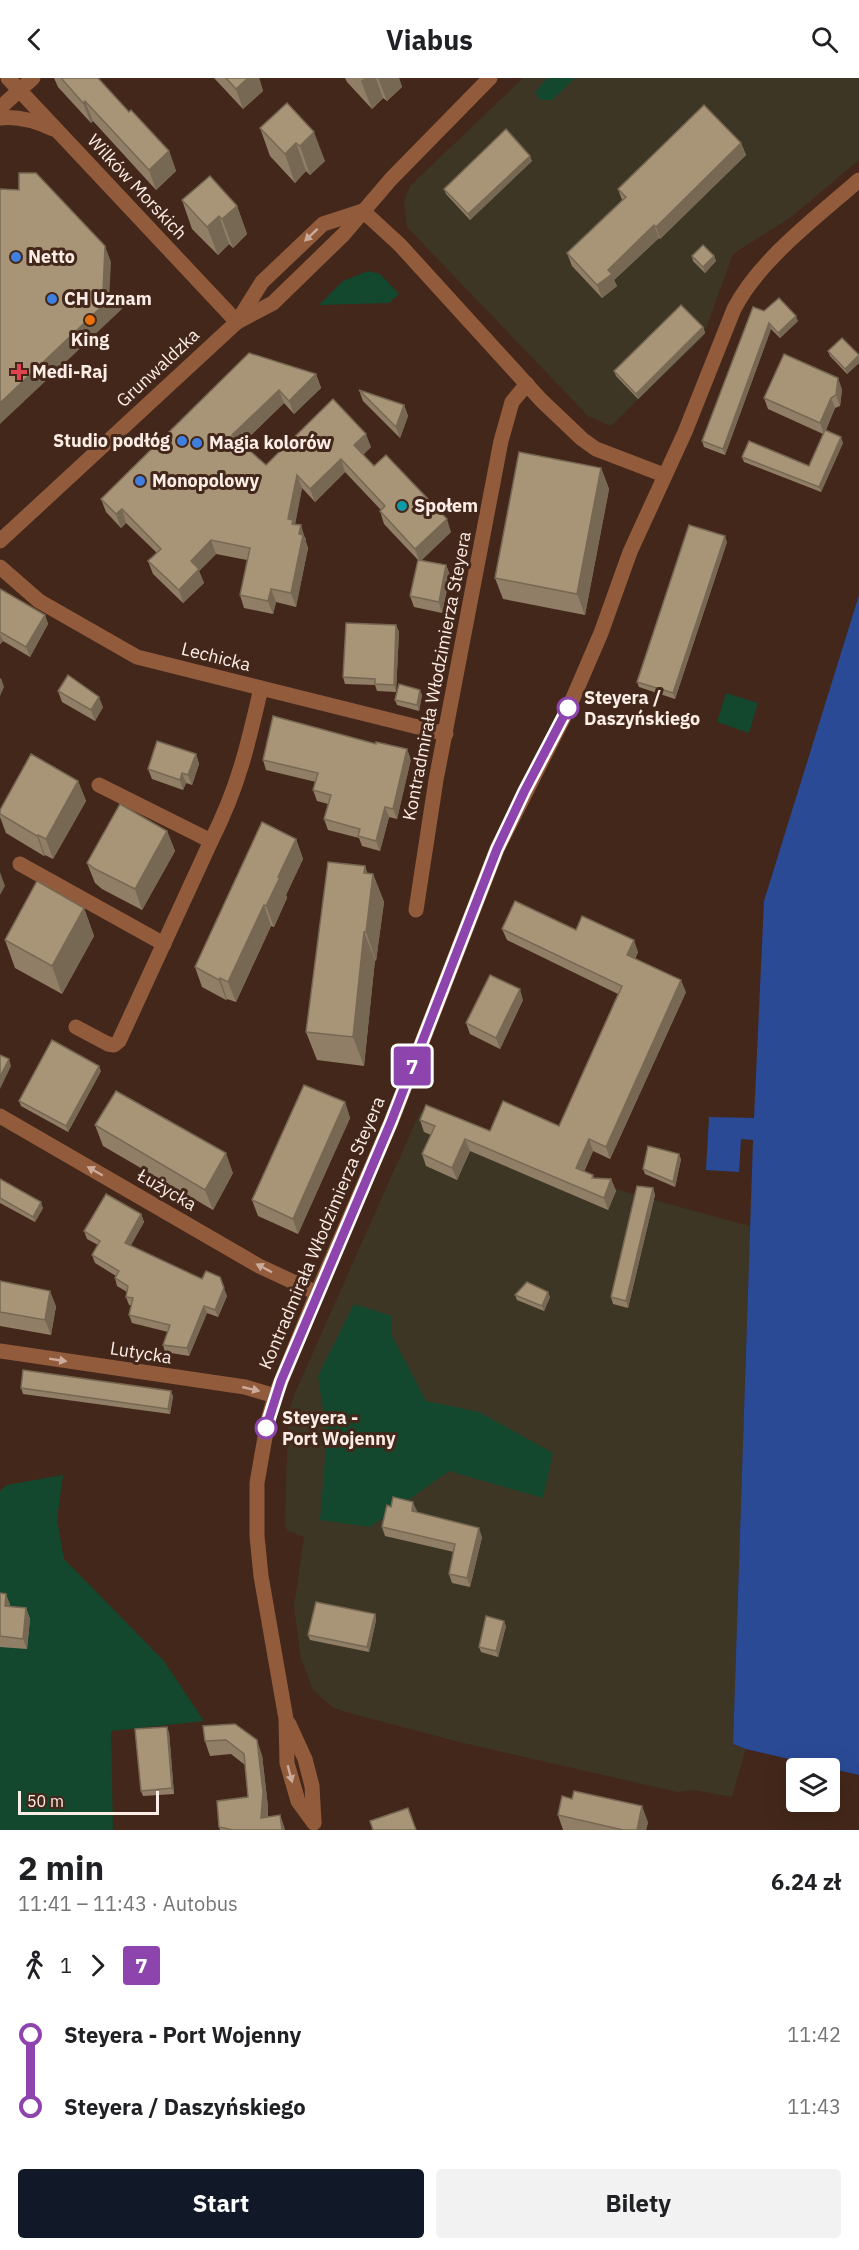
<!DOCTYPE html>
<html lang="pl">
<head>
<meta charset="utf-8">
<style>
  :root { --surface:#fff; --page:#f2f2f2; --text:#202124; --muted:#757577; --accent:#111827 }
  body { margin:0; font-family:"IBM Plex Sans",sans-serif; background:var(--page); color:var(--text); height:100vh; display:flex; flex-direction:column; font-size:22px; white-space:nowrap }
  * { box-sizing:border-box; margin:0 }
  p { font-size:20px; color:var(--muted) }
  .icon { flex:none; width:33px; height:33px; fill:none; stroke:currentColor; stroke-width:2; stroke-linecap:round; stroke-linejoin:round }
  .map { position:relative; height:1752px; overflow:hidden }
  .panel { display:flex; flex-direction:column; background:var(--surface); flex:1 }
  .panel>* { flex:none }
  .badge { padding:0 12px; border-radius:4px; font-size:21px; line-height:39px }
  .buttons { position:absolute; left:786px; top:1680px; display:grid; gap:12px }
  .buttons a { display:grid; place-items:center; width:54px; height:54px; border-radius:6px; background:var(--surface); box-shadow:0 6px 24px #0002; font-size:30px }
  .scale { position:absolute; left:18px; bottom:15px; width:141px; box-sizing:border-box; padding-left:6px; border:3px solid #fcede6; border-top:0; font-size:16px; line-height:21px; white-space:nowrap; color:#fcede6; -webkit-text-stroke:4px #43271a; paint-order:stroke }
  .map>.badge { position:absolute; translate:-50% -50%; box-shadow:0 0 0 3px #fff }
  .legs { display:flex; align-items:center; gap:9px; height:66px; padding:0 18px; font-size:20px }
  .legs p { margin-inline-start:auto }
  .head { display:flex; align-items:center; justify-content:space-between; height:102px; padding:0 18px }
  h1 { font-size:33px; font-weight:700; line-height:45px }
  .action { display:flex; gap:12px; margin-top:auto; padding:12px 18px }
  .action a { flex:1; height:69px; border-radius:6px; background:var(--accent); color:#fff; font-size:24px; font-weight:700; line-height:69px; text-align:center }
  .action a+a { background:var(--page); color:var(--text) }
  ul { padding:0 18px; list-style:none }
  li { display:flex; align-items:center; gap:21px; height:72px; font-size:22px }
  li i { display:grid; place-items:center; width:9px; height:100%; margin:0 8px; background:currentColor }
  li i::after { content:''; width:15px; height:15px; margin:-8px; border:4px solid; border-radius:50%; background:var(--surface) }
  li p { margin-inline-start:auto }
  li:first-child i { background:linear-gradient(#0000 50%,currentColor 0) }
  li:last-child i { background:linear-gradient(currentColor 50%,#0000 0) }
  header { display:flex; justify-content:space-between; align-items:center; height:78px; padding:0 18px; background:var(--surface); font-size:27px; font-weight:700 }
  .map>svg:first-child { display:block }
  .industrial { fill:#3d3624 }
  .green { fill:#13482e }
  .water { fill:#2a4a96 }
  .lines { fill:none; stroke-linecap:round; stroke-linejoin:round }
  .minor { stroke:#925b3c; stroke-width:15 }
  .tertiary { stroke:#925b3c; stroke-width:15 }
  .wall { fill:#907f66 }
  .shaded-wall { fill:#766853 }
  .building { fill:#a89477; stroke:#766853; stroke-width:1.5 }
  .oneway { fill:#ccab9a }
  .line-1-casing { stroke:#fff; stroke-width:14 }
  .line-1 { stroke:#8e44ad; stroke-width:9 }
  .shop-dot { fill:#3f7fe0; stroke:#43271a; stroke-width:2 }
  .food-dot { fill:#e8710a; stroke:#43271a; stroke-width:2 }
  .health-dot { fill:#e0444e; stroke:#43271a; stroke-width:2 }
  .culture-dot { fill:#0f9aa8; stroke:#43271a; stroke-width:2 }
  .stop-1-dot { fill:#fff; stroke:#8e44ad; stroke-width:3 }
  .labels { text-anchor:middle; stroke-width:6; stroke-linejoin:round; paint-order:stroke }
  .street-label { font-size:18px; fill:#fcede6; stroke:#43271a }
  .poi-label { font-size:18px; font-weight:bold; fill:#fcede6; stroke:#43271a; text-anchor:start }
  .stop-label { font-size:18px; font-weight:bold; fill:#fcede6; stroke:#43271a; text-anchor:start }
</style>
</head>
<body>
<header><svg class="icon" aria-label="back" viewBox="0 0 24 24"><path d="M15 5l-7 7 7 7"/></svg>Viabus<svg class="icon" aria-label="search" viewBox="0 0 24 24"><circle cx="10" cy="10" r="6"/><path d="M15 15l6 6"/></svg></header>
<div class="map">
<svg width="859" height="1752" viewBox="0 0 859 1752">
  <rect width="100%" height="100%" fill="#43271a"/>
  <g class="industrial">
    <path d="M523 0H859V82L791 139 733 176 703 259 611 348 588 338 407 149 404 123 410 108Z"/>
    <path d="M420 1034 625 1114 750 1148 733 1667 746 1671 732 1719 694 1712 677 1714 455 1663 342 1633 331 1628 313 1612 301 1581 294 1529 304 1459 288 1453 285 1448 288 1335 295 1315Z"/>
  </g>
  <g class="green">
    <path d="M547 0H575L552 22H541L535 15Z"/>
    <path d="M368 193 380 196 399 216 389 225 319 227 343 203Z"/>
    <path d="M726 615 758 625 749 655 717 644Z"/>
    <path d="M354 1226 392 1238 391 1256 426 1323 479 1334 553 1375 543 1420 449 1393 370 1449 320 1442 327 1358 318 1298Z"/>
    <path d="M63 1397 57 1441 64 1481 164 1583 204 1643 111 1653 113 1752H0V1413L7 1407Z"/>
  </g>
  <path class="water" d="M859 517V1697L746 1671 733 1666 753 1062 741 1061 739 1094 706 1092 709 1039 754 1040 764 823Z"/>
  <g class="lines">
    <g class="minor">
      <path d="M8 0 237 244"/>
      <path d="M0 30 33 0"/>
      <path d="M0 40C19 38 36 43 53 51"/>
      <path d="M0 489 39 523 137 579 446 656"/>
      <path d="M211 763C238 710 248 667 261 610"/>
      <path d="M20 786 164 866"/>
      <path d="M416 832 436 702 501 363 512 324 527 306"/>
      <path d="M76 949 108 966 114 967 119 963 211 763 99 707"/>
      <path d="M0 1038 259 1188 317 1215"/>
      <path d="M0 1273 245 1309 275 1318"/>
    </g>
    <g class="tertiary">
      <path d="M363 133 400 167 541 322 582 361 596 371 664 397"/>
      <path d="M237 244 273 225 344 156 391 101 490 0"/>
      <path d="M0 463 237 244 262 204 323 146 363 133"/>
      <path d="M289 1646 305 1681 312 1708 314 1744"/>
      <path d="M314 1745 298 1723 287 1685 286 1641 261 1498 257 1458V1405L268 1342 275 1318 317 1215 391 1044 497 771 570 627 601 555 630 474 685 354 734 231C759 182 817 139 859 102"/>
    </g>
  </g>
  <g class="wall">
    <path d="M54 0H98L129 34 169 73 176 93 156 112 93 43 91 45 58 9Z"/>
    <path d="M214 0H259L263 13 243 31Z"/>
    <path d="M345 0H399L402 9 387 23 383 20 372 31 347 4Z"/>
    <path d="M287 25 325 83 310 97 306 93 295 105 270 78 260 50Z"/>
    <path d="M741 65 746 77 660 161 659 160 614 202 617 208 602 220 572 188 567 175 622 122 618 111Z"/>
    <path d="M532 83 470 142 446 116 444 111Z"/>
    <path d="M182 122 237 128 247 156 233 170 229 166 218 177 192 151Z"/>
    <path d="M692 178H714L716 183 705 195 693 183Z"/>
    <path d="M764 233 798 243 780 260 771 251 725 377 704 369 702 363Z"/>
    <path d="M703 249 705 255 638 321 616 298 614 293Z"/>
    <path d="M828 273 859 277V285L847 296 830 278Z"/>
    <path d="M249 275 316 296 321 310 294 336 284 325 242 366 266 387 371 369 363 377 374 388 451 454 421 482 446 487 450 497 442 535 414 529 410 518 418 482 384 446 380 433 381 432 345 394 315 424 302 410 295 446 306 461 305 463 308 470 296 529 276 524 273 536 244 530 240 517 247 482 216 476 199 493 204 505 183 525 153 496 148 483 157 475 126 445 121 450 106 434 101 421Z"/>
    <path d="M842 311 840 328 835 330 826 352 843 365 821 414 744 384 742 379 809 388 823 356 768 331 764 320Z"/>
    <path d="M359 312 404 327 408 338 400 360 363 323Z"/>
    <path d="M601 390 609 411 585 537 503 521 495 500Z"/>
    <path d="M727 464 675 621 639 609 637 604Z"/>
    <path d="M0 511 45 537 48 546 30 579 3 563 0 566Z"/>
    <path d="M396 547 399 554 396 614 377 613 375 607 345 606 343 599Z"/>
    <path d="M58 613 103 629 95 643 62 624Z"/>
    <path d="M422 617 419 633 397 627 395 622Z"/>
    <path d="M196 676 199 686 192 707 186 705 183 712 152 701 148 691Z"/>
    <path d="M411 681 397 741 389 739 380 773 362 768 359 760 328 752 324 741 328 726 317 723 313 712 316 704 266 692 263 682Z"/>
    <path d="M78 703 86 723 53 781 45 777 44 778 6 755 0 739V732Z"/>
    <path d="M167 753 175 773 142 832 102 811 95 805 87 785Z"/>
    <path d="M296 761 303 781 286 817 287 820 274 849 271 848 236 924 227 921 226 922 202 909 195 889Z"/>
    <path d="M365 788 367 795 373 796 384 824 376 883 375 882 364 988 317 982 306 954Z"/>
    <path d="M84 830 94 858 62 916 15 890 5 862Z"/>
    <path d="M502 851 576 852 638 874 635 881 686 914 610 1081 593 1073 584 1094 593 1097 594 1100 611 1101 616 1113 608 1132 470 1073 457 1102 426 1088 422 1076 431 1057 424 1054 420 1042 490 1053 559 1048 618 916 507 862Z"/>
    <path d="M523 922 500 971 470 956 466 945Z"/>
    <path d="M101 993 68 1054 21 1028 19 1023Z"/>
    <path d="M345 1024 350 1040 298 1156 258 1138 252 1122Z"/>
    <path d="M95 1047 233 1095 213 1132 103 1068Z"/>
    <path d="M681 1081 675 1109 645 1096 643 1091Z"/>
    <path d="M0 1101 43 1130 35 1144 0 1125Z"/>
    <path d="M653 1110 655 1117 628 1230 613 1226 611 1219Z"/>
    <path d="M141 1136 144 1144 130 1168 227 1218 218 1239 207 1235 189 1278 165 1274 163 1267 168 1254 132 1245 129 1237 132 1227H129L126 1219 127 1214 117 1208 115 1200 116 1198 95 1185 92 1177 98 1167 87 1161 84 1153Z"/>
    <path d="M0 1203 56 1228 51 1257 0 1248Z"/>
    <path d="M515 1217 550 1219 544 1233 517 1222Z"/>
    <path d="M21 1310 173 1318 170 1336 23 1316Z"/>
    <path d="M391 1429 417 1433V1434L482 1459 470 1509 452 1505 449 1496 454 1474 385 1458 382 1449Z"/>
    <path d="M0 1515 10 1526V1529L26 1530 30 1541 27 1571 0 1569Z"/>
    <path d="M375 1536 376 1542 369 1574 310 1562 308 1557Z"/>
    <path d="M506 1548 498 1579 481 1574 479 1569Z"/>
    <path d="M203 1648 262 1677 268 1729V1739L280 1737 285 1752H220L219 1749 248 1719 245 1687 231 1676 210 1678 205 1663Z"/>
    <path d="M169 1654 174 1716 143 1718 141 1713Z"/>
    <path d="M558 1737 648 1744 646 1752H563Z"/>
  </g>
  <g class="shaded-wall">
    <path d="M248 0H259L263 13 243 31 236 11Z"/>
    <path d="M364 0H376L383 20 372 31 361 3Z"/>
    <path d="M378 0H399L402 9 387 23Z"/>
    <path d="M85 23 93 43 91 45 83 25Z"/>
    <path d="M314 54 325 83 310 97 300 68Z"/>
    <path d="M296 65 306 93 295 105 285 76Z"/>
    <path d="M741 65 746 77 660 161 656 149Z"/>
    <path d="M169 73 176 93 156 112 149 92Z"/>
    <path d="M530 78 532 83 470 142 468 136Z"/>
    <path d="M237 128 247 156 233 170 222 141Z"/>
    <path d="M219 138 229 166 218 177 207 149Z"/>
    <path d="M654 147 659 160 614 202 617 208 602 220 597 207 608 192Z"/>
    <path d="M105 168 111 184 109 222 116 215 122 231 0 346V325L103 215Z"/>
    <path d="M714 178 716 183 705 195 703 189Z"/>
    <path d="M796 238 798 243 780 260 778 255Z"/>
    <path d="M769 245 771 251 725 377 723 371Z"/>
    <path d="M703 249 705 255 638 321 636 316Z"/>
    <path d="M859 278V285L847 296 845 291Z"/>
    <path d="M316 296 321 310 294 336 289 323Z"/>
    <path d="M838 300 842 311 840 328 836 317Z"/>
    <path d="M279 312 284 325 237 370 232 357Z"/>
    <path d="M831 320 835 330 824 356 820 345Z"/>
    <path d="M404 327 408 338 400 360 396 349Z"/>
    <path d="M366 356 371 369 359 380 354 367Z"/>
    <path d="M841 359 843 365 821 414 819 409Z"/>
    <path d="M341 381 345 394 315 424 310 411Z"/>
    <path d="M601 390 609 411 585 537 577 516Z"/>
    <path d="M297 397 302 410 295 447 288 441Z"/>
    <path d="M122 431 126 445 121 450 116 436Z"/>
    <path d="M447 441 451 454 420 484 415 471Z"/>
    <path d="M301 447 308 470 296 529 291 515Z"/>
    <path d="M725 458 727 464 675 621 673 615Z"/>
    <path d="M211 462 216 476 199 493 204 505 183 525 179 512 191 483Z"/>
    <path d="M446 487 450 497 442 535 439 524Z"/>
    <path d="M271 511 276 524 273 536 268 523Z"/>
    <path d="M45 537 48 546 30 579 26 569Z"/>
    <path d="M396 547 399 554 396 614 394 607Z"/>
    <path d="M0 556 3 563 0 566Z"/>
    <path d="M1 600 4 609 0 618V601Z"/>
    <path d="M420 612 422 617 419 633 417 627Z"/>
    <path d="M99 619 103 629 95 643 91 632Z"/>
    <path d="M407 671 411 681 397 741 393 731Z"/>
    <path d="M196 676 199 686 192 707 188 697Z"/>
    <path d="M182 695 186 705 183 712 180 702Z"/>
    <path d="M78 703 86 723 53 781 46 761Z"/>
    <path d="M385 729 389 739 380 773 376 763Z"/>
    <path d="M167 753 175 773 142 832 135 811Z"/>
    <path d="M38 757 45 777 44 778 37 758Z"/>
    <path d="M296 761 303 781 286 817 287 820 274 849 266 828 278 799Z"/>
    <path d="M365 788 372 808 373 796 384 824 376 883 366 854 364 795Z"/>
    <path d="M0 794 5 808 0 817Z"/>
    <path d="M264 827 271 848 236 924 228 904Z"/>
    <path d="M84 830 94 858 62 916 52 888Z"/>
    <path d="M364 854 375 882 364 988 353 959Z"/>
    <path d="M634 862 638 874 631 889 627 877Z"/>
    <path d="M220 900 227 921 226 922 219 902Z"/>
    <path d="M681 902 686 914 610 1081 606 1069Z"/>
    <path d="M520 911 523 922 500 971 496 960Z"/>
    <path d="M9 981 11 988 0 1011V999Z"/>
    <path d="M99 988 101 993 68 1054 66 1048Z"/>
    <path d="M345 1024 350 1040 298 1156 293 1141Z"/>
    <path d="M465 1061 470 1073 457 1102 452 1090Z"/>
    <path d="M589 1061 593 1073 580 1102 576 1090Z"/>
    <path d="M226 1075 233 1095 213 1132 205 1112Z"/>
    <path d="M679 1076 681 1081 675 1109 673 1104Z"/>
    <path d="M611 1101 616 1113 608 1132 604 1120Z"/>
    <path d="M653 1110 655 1117 628 1230 626 1223Z"/>
    <path d="M41 1124 43 1130 35 1144 33 1139Z"/>
    <path d="M141 1136 144 1144 128 1173 125 1165Z"/>
    <path d="M224 1210 227 1218 218 1239 215 1232Z"/>
    <path d="M50 1213 56 1228 51 1257 45 1242Z"/>
    <path d="M548 1214 550 1219 544 1233 542 1228Z"/>
    <path d="M204 1228 207 1235 189 1278 187 1270Z"/>
    <path d="M171 1313 173 1318 170 1336 168 1331Z"/>
    <path d="M413 1424 417 1433 415 1442 412 1433Z"/>
    <path d="M479 1450 482 1459 470 1509 467 1500Z"/>
    <path d="M6 1516 10 1526 9 1539 5 1528Z"/>
    <path d="M26 1530 30 1541 27 1571 23 1561Z"/>
    <path d="M375 1536 376 1542 369 1574 367 1569Z"/>
    <path d="M504 1543 506 1548 498 1579 496 1573Z"/>
    <path d="M167 1649 169 1654 174 1716 172 1710Z"/>
    <path d="M257 1662 262 1677 268 1729 267 1752 261 1740Z"/>
    <path d="M642 1728 648 1744 646 1752H637Z"/>
    <path d="M280 1737 285 1752H282Z"/>
  </g>
  <g class="building">
    <path d="M61 0H98L129 34 131 32 169 73 149 92 85 23 83 25Z"/>
    <path d="M226 0H248L236 11Z"/>
    <path d="M287 25 314 54 300 68 296 65 285 76 260 50Z"/>
    <path d="M704 27 741 65 656 149 654 147 608 192 612 196 597 207 567 175 626 119 618 111Z"/>
    <path d="M506 51 530 78 468 136 444 111Z"/>
    <path d="M19 95H36L105 168 103 215H116L0 325V111L19 112Z"/>
    <path d="M210 98 237 128 222 141 219 138 207 149 182 122Z"/>
    <path d="M703 167 714 178 703 189 692 178Z"/>
    <path d="M779 220 796 238 778 255 769 245 723 371 702 363 753 229 764 233Z"/>
    <path d="M681 227 703 249 636 316 614 293Z"/>
    <path d="M842 260 859 277 845 291 828 273Z"/>
    <path d="M249 275 316 296 289 323 279 312 232 357 266 387 333 321 366 356 354 367 374 388 386 377 447 441 415 471 380 433 385 428 341 381 310 411 297 397 288 441 293 442 292 446 301 447 299 456 303 457 291 515 271 511 268 523 240 517 250 470 211 462 191 483 199 491 179 512 148 483 161 471 122 431 116 436 101 421Z"/>
    <path d="M784 276 838 300 836 317 831 320 820 345 764 320Z"/>
    <path d="M359 312 404 327 396 349Z"/>
    <path d="M825 352 841 359 819 409 742 379 749 363 809 388Z"/>
    <path d="M519 374 601 390 577 516 495 500Z"/>
    <path d="M689 447 725 458 673 615 637 604Z"/>
    <path d="M418 482 446 487 439 524 410 518Z"/>
    <path d="M0 511 45 537 26 569 0 554Z"/>
    <path d="M346 545 396 547 394 607 375 606V601L343 599Z"/>
    <path d="M68 597 99 619 91 632 58 613Z"/>
    <path d="M399 606 420 612 417 627 395 622Z"/>
    <path d="M273 638 376 666V664L407 671 393 731 385 729 376 763 358 758 360 751 324 741 331 717 313 712 318 695 263 682Z"/>
    <path d="M157 663 196 676 188 697 182 695 180 702 148 691Z"/>
    <path d="M31 676 78 703 46 761 38 757 37 758 0 736V732Z"/>
    <path d="M120 726 167 753 135 811 95 791 87 785Z"/>
    <path d="M262 744 296 761 278 799H280L266 828 264 827 228 904 220 900 219 902 195 889Z"/>
    <path d="M328 784 365 788 364 795 373 796 366 854H364L353 959 306 954Z"/>
    <path d="M37 803 84 830 52 888 5 862Z"/>
    <path d="M515 823 576 852 582 838 634 862 627 877 681 902 606 1069 589 1061 576 1090 593 1097 592 1100 611 1101 604 1120 465 1061 452 1090 422 1076 435 1048 420 1042 426 1027 490 1053 503 1023 559 1048 622 908 502 851Z"/>
    <path d="M490 897 520 911 496 960 466 945Z"/>
    <path d="M52 962 99 988 66 1048 19 1023Z"/>
    <path d="M0 977 9 981 0 999Z"/>
    <path d="M304 1007 345 1024 293 1141 252 1122Z"/>
    <path d="M116 1013 226 1075 205 1112 95 1047Z"/>
    <path d="M648 1068 679 1076 673 1104 643 1091Z"/>
    <path d="M0 1101 41 1124 33 1139 0 1120Z"/>
    <path d="M637 1108 653 1110 626 1223 611 1219Z"/>
    <path d="M106 1116 141 1136 125 1165 202 1201 206 1193 220 1199 224 1210 215 1232 204 1228 187 1270 163 1267 170 1247 129 1237 133 1220 126 1219 128 1208 115 1200 119 1193 92 1177 100 1163 84 1153Z"/>
    <path d="M0 1203 50 1213 45 1242 0 1234Z"/>
    <path d="M527 1204 548 1214 542 1228 515 1217Z"/>
    <path d="M23 1292 171 1313 168 1331 21 1310Z"/>
    <path d="M393 1419 413 1424 412 1433 479 1450 467 1500 449 1496 455 1466 382 1449 387 1427 391 1429Z"/>
    <path d="M0 1515 6 1516 5 1528 26 1530 23 1561 0 1558Z"/>
    <path d="M316 1524 375 1536 367 1569 308 1557Z"/>
    <path d="M486 1538 504 1543 496 1573 479 1569Z"/>
    <path d="M235 1646 257 1662 263 1714 261 1740 280 1737 282 1752H233L219 1749 217 1723 248 1719 244 1676 226 1662 205 1663 203 1648Z"/>
    <path d="M167 1649 172 1710 141 1713 135 1651Z"/>
    <path d="M574 1713 642 1728 637 1752H623L558 1737 562 1718 572 1721Z"/>
    <path d="M408 1730 416 1752H373L370 1743Z"/>
  </g>
  <defs><path id="oneway-solid" d="M-6-.8H1V-3.2L6.5 0L1 3.2V.8H-6Z" transform="scale(1.5)"/></defs>
  <g class="oneway">
    <use href="#oneway-solid" transform="translate(311 157) rotate(137)"/>
    <use href="#oneway-solid" transform="translate(95 1093) rotate(-150)"/>
    <use href="#oneway-solid" transform="translate(264 1190) rotate(-152)"/>
    <use href="#oneway-solid" transform="translate(58 1282) rotate(9)"/>
    <use href="#oneway-solid" transform="translate(251 1311) rotate(13)"/>
    <use href="#oneway-solid" transform="translate(290 1696) rotate(75)"/>
  </g>
  <g class="lines">
    <defs>
      <path id="line-1" d="M266 1350 281 1303 391 1044 497 771 524 714 568 630"/>
    </defs>
    <use href="#line-1" class="line-1-casing"/>
    <use href="#line-1" class="line-1"/>
  </g>
  <g class="shop-dot">
    <circle cx="16" cy="179" r="6"/>
    <circle cx="52" cy="221" r="6"/>
    <circle cx="182" cy="363" r="6"/>
    <circle cx="197" cy="365" r="6"/>
    <circle cx="140" cy="403" r="6"/>
  </g>
  <circle class="food-dot" cx="90" cy="242" r="6"/>
  <path class="health-dot" d="M16 285h6v6h6v6h-6v6h-6v-6h-6v-6h6z"/>
  <circle class="culture-dot" cx="402" cy="428" r="6"/>
  <g class="stop-1-dot">
    <circle cx="568" cy="630" r="10"/>
    <circle cx="266" cy="1350" r="10"/>
  </g>
  <g class="labels">
    <g class="street-label">
      <text transform="translate(137 109) rotate(47)" y="6">Wilków Morskich</text>
      <text transform="translate(158 290) rotate(-43)" y="6">Grunwaldzka</text>
      <text transform="translate(216 579) rotate(14)" y="6">Lechicka</text>
      <text transform="translate(437 598) rotate(-79)" y="6">Kontradmirała Włodzimierza Steyera</text>
      <text transform="translate(167 1112) rotate(30)" y="6">Łużycka</text>
      <text transform="translate(322 1155) rotate(-67)" y="6">Kontradmirała Włodzimierza Steyera</text>
      <text transform="translate(141 1275) rotate(9)" y="6">Lutycka</text>
    </g>
    <g class="poi-label">
      <text x="28" y="185">Netto</text>
      <text x="64" y="227">CH Uznam</text>
      <text x="90" y="268" text-anchor="middle">King</text>
      <text x="32" y="300">Medi-Raj</text>
      <text x="170" y="369" text-anchor="end">Studio podłóg</text>
      <text x="209" y="371">Magia kolorów</text>
      <text x="152" y="409">Monopolowy</text>
      <text x="414" y="434">Społem</text>
    </g>
    <g class="stop-label">
      <text x="584" y="626">Steyera /<tspan x="584" dy="21">Daszyńskiego</tspan></text>
      <text x="282" y="1346">Steyera -<tspan x="282" dy="21">Port Wojenny</tspan></text>
    </g>
  </g>
</svg>
<div class="buttons">
<a><svg class="icon" aria-label="layers" viewBox="0 0 24 24"><path d="M12 4l9 5-9 5-9-5zM3 14l9 5 9-5"/></svg></a>
</div>
<div class="scale">50 m</div>
<b class="badge" style="left:412px;top:988px;background:#8e44ad;color:#fff">7</b>
</div>
<section class="panel">
<div class="head"><div><h1>2 min</h1><p>11:41 – 11:43 · Autobus</p></div><b>6.24 zł</b></div>
<div class="legs"><svg class="icon" aria-label="walk" viewBox="0 0 24 24"><circle cx="13" cy="4" r="2"/><path d="M13 8l-2 6 4 7M11 14l-3 7M7 12l3-4h3l4 4"/></svg>1<svg class="icon" aria-label="forward" viewBox="0 0 24 24"><path d="M9 5l7 7-7 7"/></svg><b class="badge" style="background:#8e44ad;color:#fff">7</b></div>
<ul>
<li><i style="color:#8e44ad"></i><b>Steyera - Port Wojenny</b><p>11:42</p></li>
<li><i style="color:#8e44ad"></i><b>Steyera / Daszyńskiego</b><p>11:43</p></li>
</ul>
<div class="action"><a>Start</a><a>Bilety</a></div>
</section>
</body>
</html>
